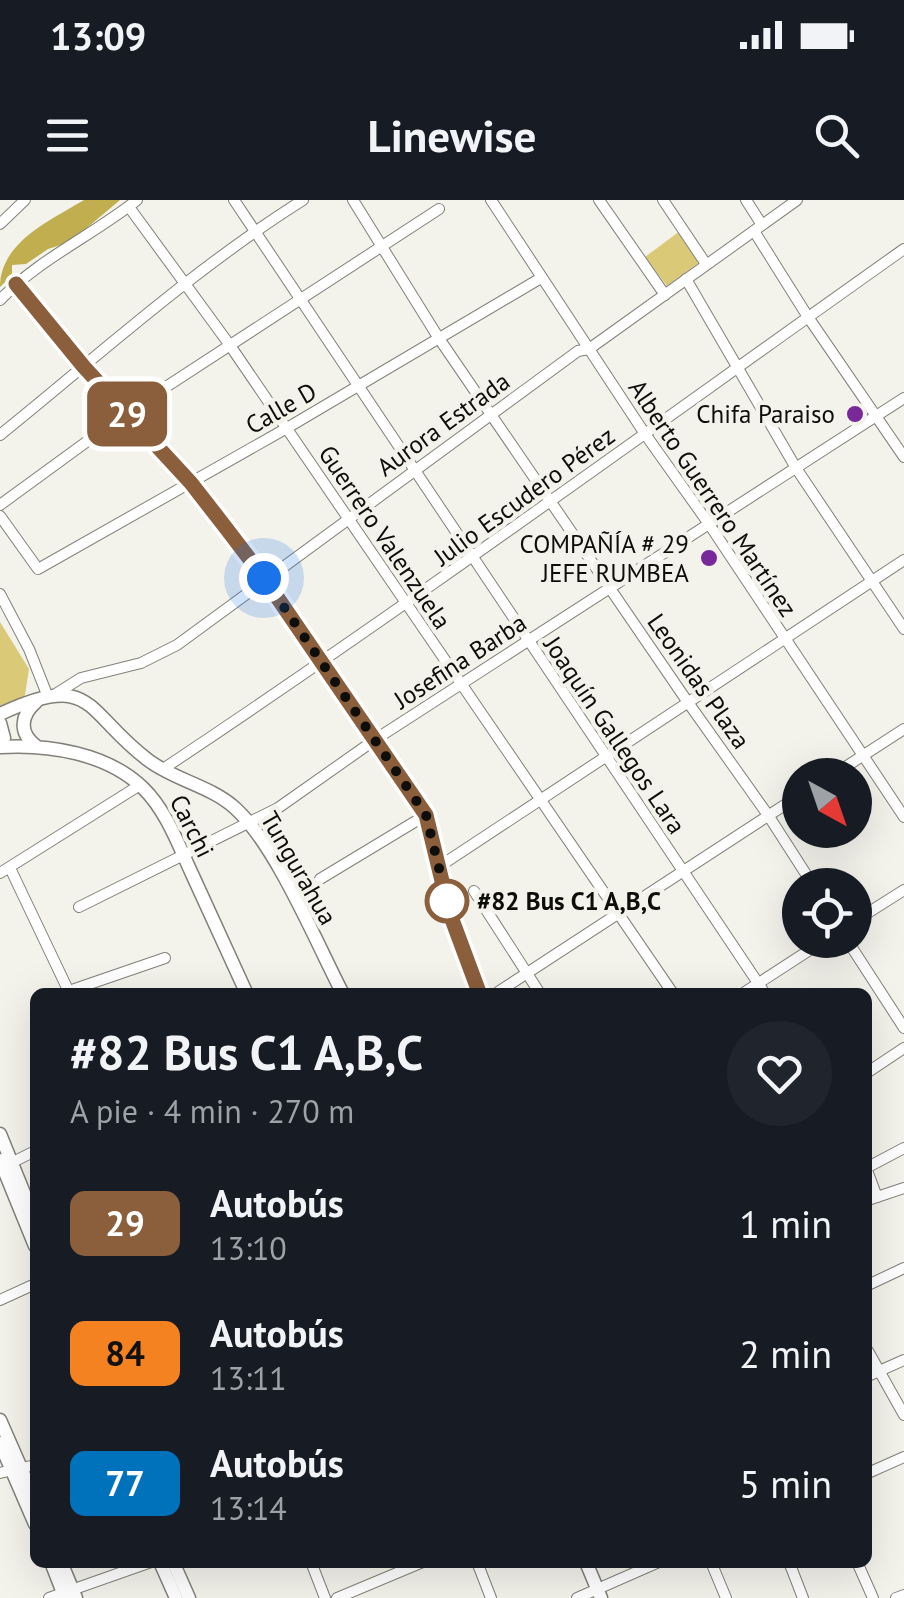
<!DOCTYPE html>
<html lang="es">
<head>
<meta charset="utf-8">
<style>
  :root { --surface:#171b24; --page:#20242c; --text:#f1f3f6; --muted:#9ea1a6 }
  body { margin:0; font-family:"PT Sans",sans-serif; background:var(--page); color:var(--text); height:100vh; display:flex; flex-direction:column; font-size:38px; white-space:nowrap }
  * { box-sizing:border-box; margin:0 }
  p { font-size:32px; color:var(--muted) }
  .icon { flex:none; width:55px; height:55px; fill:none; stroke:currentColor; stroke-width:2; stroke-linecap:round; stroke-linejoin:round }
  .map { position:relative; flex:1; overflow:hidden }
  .sheet { position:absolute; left:30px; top:788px; width:842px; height:580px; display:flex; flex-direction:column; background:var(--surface); border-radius:15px; box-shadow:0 10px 40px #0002 }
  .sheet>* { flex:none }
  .badge { padding:0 20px; border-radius:15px; font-size:35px; line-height:65px }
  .needle { width:65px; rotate:140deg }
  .tools { position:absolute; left:782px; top:558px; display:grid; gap:20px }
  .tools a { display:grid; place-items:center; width:90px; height:90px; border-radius:50%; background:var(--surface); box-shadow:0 10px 40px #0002; font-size:50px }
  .you { position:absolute; width:50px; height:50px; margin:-25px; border:8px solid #fff; border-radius:50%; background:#1a73e8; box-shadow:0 0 0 15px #1a73e833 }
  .map>.badge { position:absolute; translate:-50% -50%; box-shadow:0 0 0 5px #fff }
  .round { display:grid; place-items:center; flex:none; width:105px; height:105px; border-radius:52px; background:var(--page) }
  .overview { display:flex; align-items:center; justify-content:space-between; height:170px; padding:0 40px }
  h1 { font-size:48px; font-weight:600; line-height:75px }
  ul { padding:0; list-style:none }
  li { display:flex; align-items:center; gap:30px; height:130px; padding:0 40px }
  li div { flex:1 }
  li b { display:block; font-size:38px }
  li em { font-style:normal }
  li .badge { min-width:110px; font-weight:700; text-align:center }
  .status { display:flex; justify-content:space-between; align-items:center; height:70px; padding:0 50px; background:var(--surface); direction:ltr }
  .status svg { height:28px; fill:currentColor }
  header { display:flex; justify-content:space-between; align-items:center; height:130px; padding:0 40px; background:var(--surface); font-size:45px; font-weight:600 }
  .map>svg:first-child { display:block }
  .green { fill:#daca78 }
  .water { fill:#c1af4f }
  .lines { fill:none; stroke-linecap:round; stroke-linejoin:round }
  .minor-casing { stroke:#818079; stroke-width:12 }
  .major-casing { stroke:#818079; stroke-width:15 }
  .minor { stroke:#fff; stroke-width:10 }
  .major { stroke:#fff; stroke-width:12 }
  .line-casing { stroke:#fff; stroke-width:22 }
  .line { stroke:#8b5e3c; stroke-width:15 }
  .walk { stroke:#0d0d0a; stroke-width:10; stroke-dasharray:0 18 }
  .poi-dot { fill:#782899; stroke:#f3f2eb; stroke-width:4 }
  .stop-dot { fill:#fff; stroke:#8b5e3c; stroke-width:5 }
  .labels { text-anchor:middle; stroke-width:9; stroke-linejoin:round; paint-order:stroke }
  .street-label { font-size:25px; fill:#0d0d0a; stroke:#f3f2eb }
  .poi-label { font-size:25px; fill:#0d0d0a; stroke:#f3f2eb; text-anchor:end }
  .stop-label { font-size:25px; font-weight:bold; fill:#0d0d0a; stroke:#f3f2eb; text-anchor:start }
</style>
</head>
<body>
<div class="status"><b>13:09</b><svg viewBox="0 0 49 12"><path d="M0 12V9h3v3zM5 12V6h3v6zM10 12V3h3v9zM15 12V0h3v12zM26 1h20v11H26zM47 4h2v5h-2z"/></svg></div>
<header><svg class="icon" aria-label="menu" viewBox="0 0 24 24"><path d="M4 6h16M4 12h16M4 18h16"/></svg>Linewise<svg class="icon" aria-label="search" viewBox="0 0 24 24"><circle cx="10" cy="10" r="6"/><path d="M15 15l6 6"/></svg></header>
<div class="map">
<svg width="904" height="1398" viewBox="0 0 904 1398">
  <rect width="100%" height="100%" fill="#f3f2eb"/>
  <g class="green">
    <path d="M680 31 701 61 667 86 645 57Z"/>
    <path d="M0 422 29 469 25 495 0 508Z"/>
  </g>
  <path class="water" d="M84 0H120L70 42 48 49 26 64 12 65V75L0 87C0 42 51 20 84 0Z"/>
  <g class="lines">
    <defs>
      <g id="minor">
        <path d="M234 0 764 792"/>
        <path d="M353 0 438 137 687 501 768 615 813 685"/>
        <path d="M491 0 645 234 709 324 904 617"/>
        <path d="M599 0 665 95"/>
        <path d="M663 0 706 64"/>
        <path d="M746 0 762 25"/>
        <path d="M129 7 229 144 672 792"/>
        <path d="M0 24 25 0"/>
        <path d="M754 31 808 117 904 257"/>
        <path d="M686 79 796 268 904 429"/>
        <path d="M16 83 84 167 191 283 264 378 426 615 450 714 479 792"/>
        <path d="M0 100C39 59 93 35 137 0"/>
        <path d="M0 235C99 155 195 68 303 0"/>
        <path d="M0 305 126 213 439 9"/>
        <path d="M0 316 38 369 287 228 541 78"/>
        <path d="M0 394 29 449 48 497"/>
        <path d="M54 495 81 478 141 463 177 445 578 151 589 149 797 0"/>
        <path d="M163 569C414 402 657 224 904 49"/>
        <path d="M833 575 904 529"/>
        <path d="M10 668 69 792"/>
        <path d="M437 668 904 360"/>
        <path d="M0 673 140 585"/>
        <path d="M320 679 426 615"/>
        <path d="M474 691 539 792"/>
        <path d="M79 707 278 608 376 539 904 198"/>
        <path d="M855 721 904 690"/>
        <path d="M847 740 904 828"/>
        <path d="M69 791 165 758"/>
        <path d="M498 792 800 595"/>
        <path d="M745 792 825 740"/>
        <path d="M868 872 904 848"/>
        <path d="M9 964 35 951"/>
        <path d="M868 967 904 948"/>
        <path d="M868 973 877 997"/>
        <path d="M868 1000 904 988"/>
        <path d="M868 1085 904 1068"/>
        <path d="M0 1100 35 1084"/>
        <path d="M868 1151 904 1215"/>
        <path d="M868 1176 904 1160"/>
        <path d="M0 1273 35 1265"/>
        <path d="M868 1273 904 1257"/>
        <path d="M311 1362 325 1398"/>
        <path d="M477 1362 491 1398"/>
        <path d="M711 1362 726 1398"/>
        <path d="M789 1362 803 1398"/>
        <path d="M857 1362 873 1398"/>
        <path d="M49 1398 151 1362"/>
        <path d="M337 1398 423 1362"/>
        <path d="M577 1398 659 1362"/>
        <path d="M896 1398 904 1395"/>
      </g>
      <g id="major">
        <path d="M36 502C20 516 19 533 36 546"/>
        <path d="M0 514C95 470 84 512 148 560 174 580 211 586 235 608 276 645 316 742 342 792"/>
        <path d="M0 523 4 538 2 546"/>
        <path d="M0 547C48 544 107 553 143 588 166 610 179 646 192 674 210 714 228 753 246 792"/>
        <path d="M0 934 35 1020"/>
        <path d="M0 960 35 1046"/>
        <path d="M0 1220 35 1300"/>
        <path d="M0 1243 35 1324"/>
        <path d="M51 1362 65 1398"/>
        <path d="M61 1362 76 1398"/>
        <path d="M160 1362 176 1398"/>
        <path d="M173 1362 189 1398"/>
        <path d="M586 1362 601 1398"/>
      </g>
    </defs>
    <use href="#minor" class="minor-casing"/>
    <use href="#major" class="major-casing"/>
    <use href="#minor" class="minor"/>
    <use href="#major" class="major"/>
  </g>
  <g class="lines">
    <defs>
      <path id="line" d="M16 84 84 167 191 283 226 328 264 378 426 615 450 714 479 792"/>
    </defs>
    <use href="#line" class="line-casing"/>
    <use href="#line" class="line"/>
    <path class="walk" d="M264 378 426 615 447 701"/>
  </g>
  <g class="poi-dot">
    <circle cx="855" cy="214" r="10"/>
    <circle cx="709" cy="358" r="10"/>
  </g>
  <circle class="stop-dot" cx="447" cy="701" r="20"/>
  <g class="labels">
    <g class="street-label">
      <text transform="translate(281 208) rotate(-30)" y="9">Calle D</text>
      <text transform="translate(443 224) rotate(-36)" y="9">Aurora Estrada</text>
      <text transform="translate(524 296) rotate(-36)" y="9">Julio Escudero Pérez</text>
      <text transform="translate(713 298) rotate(56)" y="9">Alberto Guerrero Martínez</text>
      <text transform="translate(385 337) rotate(56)" y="9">Guerrero Valenzuela</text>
      <text transform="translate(460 461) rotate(-33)" y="9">Josefina Barba</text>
      <text transform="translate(699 481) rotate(55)" y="9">Leonidas Plaza</text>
      <text transform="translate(615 535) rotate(56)" y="9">Joaquín Gallegos Lara</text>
      <text transform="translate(192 626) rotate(63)" y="9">Carchi</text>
      <text transform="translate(299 668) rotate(60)" y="9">Tungurahua</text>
    </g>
    <g class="poi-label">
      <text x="835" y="223">Chifa Paraiso</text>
      <text x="689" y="353">COMPAÑÍA # 29<tspan x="689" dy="29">JEFE RUMBEA</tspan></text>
    </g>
    <g class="stop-label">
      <text x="477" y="710">#82 Bus C1 A,B,C</text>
    </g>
  </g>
</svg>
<div class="tools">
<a><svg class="needle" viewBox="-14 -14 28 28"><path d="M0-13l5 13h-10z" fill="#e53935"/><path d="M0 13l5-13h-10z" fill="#9ea1a6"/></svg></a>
<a><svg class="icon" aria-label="locate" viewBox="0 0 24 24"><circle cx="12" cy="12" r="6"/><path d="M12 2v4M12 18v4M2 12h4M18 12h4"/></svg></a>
</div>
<div class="you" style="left:264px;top:378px"></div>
<b class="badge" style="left:127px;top:214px;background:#8b5e3c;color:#fff">29</b>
<section class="sheet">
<div class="overview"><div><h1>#82 Bus C1 A,B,C</h1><p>A pie · 4 min · 270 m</p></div><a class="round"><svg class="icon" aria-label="heart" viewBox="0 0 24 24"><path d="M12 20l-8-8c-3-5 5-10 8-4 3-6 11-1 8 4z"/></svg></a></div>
<ul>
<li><span class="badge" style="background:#8b5e3c;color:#fff">29</span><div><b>Autobús</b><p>13:10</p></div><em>1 min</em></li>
<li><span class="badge" style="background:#f58220;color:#111">84</span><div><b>Autobús</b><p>13:11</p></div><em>2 min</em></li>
<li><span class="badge" style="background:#0072bc;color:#fff">77</span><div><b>Autobús</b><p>13:14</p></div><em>5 min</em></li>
</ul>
</section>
</div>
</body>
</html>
